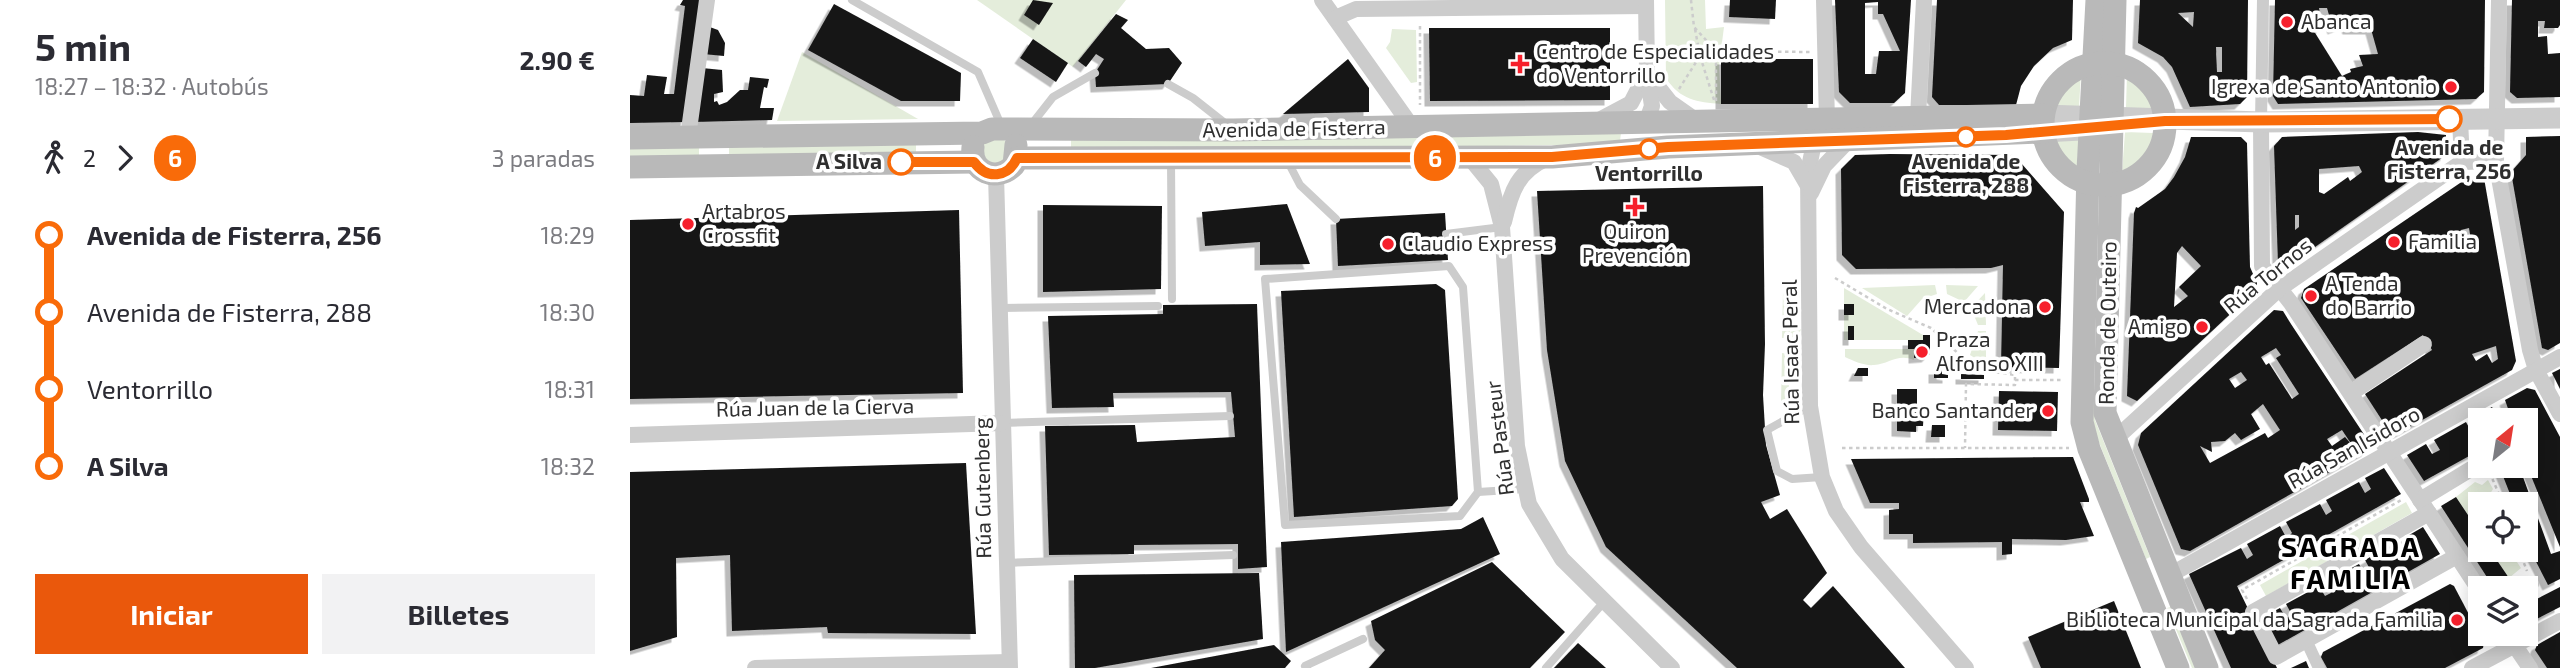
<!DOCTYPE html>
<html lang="es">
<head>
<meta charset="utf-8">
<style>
  :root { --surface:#fff; --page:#f2f2f3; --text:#2b2b33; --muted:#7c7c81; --accent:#ea580c }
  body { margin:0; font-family:"Exo 2",sans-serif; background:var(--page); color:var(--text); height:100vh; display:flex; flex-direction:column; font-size:26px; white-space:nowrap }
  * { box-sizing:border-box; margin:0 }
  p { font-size:23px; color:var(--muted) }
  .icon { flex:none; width:38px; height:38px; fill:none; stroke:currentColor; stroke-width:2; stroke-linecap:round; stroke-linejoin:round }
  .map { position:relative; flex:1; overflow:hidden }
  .details { display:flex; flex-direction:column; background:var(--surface); width:630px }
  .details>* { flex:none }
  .badge { padding:0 14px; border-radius:23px; font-size:24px; line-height:46px }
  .needle { width:46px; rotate:30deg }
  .fabs { position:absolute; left:1838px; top:408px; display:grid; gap:14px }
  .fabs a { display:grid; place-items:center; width:70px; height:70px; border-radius:0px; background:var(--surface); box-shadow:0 4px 18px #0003; font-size:35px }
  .map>.badge { position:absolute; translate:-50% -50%; box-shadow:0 0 0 4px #fff }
  .legs { display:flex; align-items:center; gap:10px; height:77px; padding:0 35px; font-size:23px }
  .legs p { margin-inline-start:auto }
  .summary { display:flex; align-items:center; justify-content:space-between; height:119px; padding:0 35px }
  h1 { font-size:38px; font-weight:700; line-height:52px }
  .button { display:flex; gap:14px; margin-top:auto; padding:14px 35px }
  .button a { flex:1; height:80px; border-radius:0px; background:var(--accent); color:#fff; font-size:28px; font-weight:700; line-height:80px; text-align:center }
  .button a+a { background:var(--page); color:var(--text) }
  ul { padding:0 35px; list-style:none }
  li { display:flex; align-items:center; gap:24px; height:77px; font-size:26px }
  li i { display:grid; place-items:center; width:10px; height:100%; margin:0 9px; background:currentColor }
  li i::after { content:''; width:18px; height:18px; margin:-9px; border:5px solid; border-radius:50%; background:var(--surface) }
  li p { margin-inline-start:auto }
  li:first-child i { background:linear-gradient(#0000 50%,currentColor 0) }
  li:last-child i { background:linear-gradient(currentColor 50%,#0000 0) }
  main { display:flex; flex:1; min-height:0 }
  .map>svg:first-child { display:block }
  .green { fill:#e4eddb }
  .building { fill:#161616; fill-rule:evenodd; filter:url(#shadow) }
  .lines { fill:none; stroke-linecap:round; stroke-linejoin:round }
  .path { stroke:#ccc; stroke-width:2.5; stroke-dasharray:3.5 3.5; stroke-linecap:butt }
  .service { stroke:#ccc; stroke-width:8 }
  .pedestrian { stroke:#ccc; stroke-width:12 }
  .minor { stroke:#ccc; stroke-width:16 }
  .tertiary { stroke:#ccc; stroke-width:21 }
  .secondary { stroke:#b9b9b9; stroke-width:23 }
  .line-1-casing { stroke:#fff; stroke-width:16 }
  .line-1 { stroke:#f96b09; stroke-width:10 }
  .poi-dot { fill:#f6202c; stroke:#fff; stroke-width:2.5 }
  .stop-1-dot { fill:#fff; stroke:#f96b09; stroke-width:3.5 }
  .labels { text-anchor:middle; stroke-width:7; stroke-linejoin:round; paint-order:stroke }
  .poi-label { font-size:21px; fill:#2f2f2f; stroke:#fff; text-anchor:start }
  .street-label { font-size:21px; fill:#2f2f2f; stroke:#fff }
  .stop-label { font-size:21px; font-weight:bold; fill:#2f2f2f; stroke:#fff }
  .district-label { font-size:28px; font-weight:bold; letter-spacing:2px; fill:#000; stroke:#fff }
</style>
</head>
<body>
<main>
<section class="details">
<div class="summary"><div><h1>5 min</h1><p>18:27 – 18:32 · Autobús</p></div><b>2.90 €</b></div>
<div class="legs"><svg class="icon" aria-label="walk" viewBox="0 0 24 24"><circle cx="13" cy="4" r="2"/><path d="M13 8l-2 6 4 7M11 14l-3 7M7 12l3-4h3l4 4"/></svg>2<svg class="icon" aria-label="forward" viewBox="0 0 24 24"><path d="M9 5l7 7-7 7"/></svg><b class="badge" style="background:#f96b09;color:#fff">6</b><p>3 paradas</p></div>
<ul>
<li><i style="color:#f96b09"></i><b>Avenida de Fisterra, 256</b><p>18:29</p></li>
<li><i style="color:#f96b09"></i><span>Avenida de Fisterra, 288</span><p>18:30</p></li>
<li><i style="color:#f96b09"></i><span>Ventorrillo</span><p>18:31</p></li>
<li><i style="color:#f96b09"></i><b>A Silva</b><p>18:32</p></li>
</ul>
<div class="button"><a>Iniciar</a><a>Billetes</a></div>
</section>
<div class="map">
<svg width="1930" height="668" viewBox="0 0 1930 668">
  <defs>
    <filter id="shadow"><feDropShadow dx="-5.5" dy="5.5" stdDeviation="0" flood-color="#0004"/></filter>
  </defs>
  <rect width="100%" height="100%" fill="#fff"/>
  <g class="green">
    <path d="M347 0H496L443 67Z"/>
    <path d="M1035 0H1075L1076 29 1094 27 1089 66 1091 104C1067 102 1050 100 1036 78Z"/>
    <path d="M762 29 786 30 787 82 781 83 756 48 760 42Z"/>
    <path d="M172 52 288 119 147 121Z"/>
    <path d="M1451 71 1449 108 1421 107 1434 85Z"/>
    <path d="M1497 73 1514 86 1525 108H1496Z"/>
    <path d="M1495 132 1523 133C1523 152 1508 165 1492 173Z"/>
    <path d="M991 133 990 141 985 144 441 153V140Z"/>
    <path d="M1449 135 1447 169 1430 155 1420 136Z"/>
    <path d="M354 139H374L381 153 363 168 349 149Z"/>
    <path d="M286 142V153L99 157V145Z"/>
    <path d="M69 145V157L0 159V147Z"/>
    <path d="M1305 285 1307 294 1292 299 1277 316 1232 288Z"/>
    <path d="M1316 285 1348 286 1334 302 1317 294Z"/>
    <path d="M1214 288 1293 335V340H1214Z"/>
    <path d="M1153 291 1165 292 1170 297 1159 300 1160 332 1171 329 1168 337 1152 338Z"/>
    <path d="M1355 293 1356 325H1348L1341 308Z"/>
    <path d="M1348 331H1356V365L1340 355Z"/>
    <path d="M1215 349H1284V360C1268 353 1259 364 1244 365 1234 366 1224 361 1215 357Z"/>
    <path d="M1152 353 1165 355 1171 360 1159 362V395L1171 393 1168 399 1151 404Z"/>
    <path d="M1459 404H1464L1465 420 1520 557 1516 559 1466 435Z"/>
    <path d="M1858 480 1863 489 1860 494 1866 504H1850V533L1826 497 1845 482 1852 485Z"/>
    <path d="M1776 502 1782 513 1636 596 1630 585Z"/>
    <path d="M1860 550H1884L1881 553 1891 568 1879 578Z"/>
    <path d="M1541 607 1566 668H1562L1537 608Z"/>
  </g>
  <g class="building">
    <path d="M53 0H73L56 122 0 123V95L14 96 17 75 37 77 34 94H44L55 6 50 5Z"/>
    <path d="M403 0 423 3 409 25 394 15Z"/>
    <path d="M1100 0H1146L1145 19 1099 17Z"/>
    <path d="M1205 0H1281L1275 93 1264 103H1220L1209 92ZM1248 2V14H1253L1270 51H1249L1246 74H1235V3Z"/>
    <path d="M1307 0H1443L1442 40 1423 48 1404 66 1391 86 1386 105H1309L1302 97Z"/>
    <path d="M1510 0H1618L1617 97 1610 104 1560 107 1542 67 1533 57 1508 43ZM1564 12 1563 27 1548 13ZM1586 47H1592V72H1587Z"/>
    <path d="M1645 0H1855L1854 92 1846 99 1648 104 1643 96ZM1689 8H1697L1703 29 1716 24 1718 29H1741L1748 54 1729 55 1733 66 1720 69 1721 72 1712 76 1682 28H1692Z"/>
    <path d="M1882 0H1930V25L1928 28H1914L1915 21H1908V37L1917 36 1918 54 1930 53V97L1887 98 1880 92Z"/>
    <path d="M204 4 331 73 330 101H271L178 50Z"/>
    <path d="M486 14 498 20 491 28 516 49 539 48 552 63 538 84 466 87 465 73 474 59 466 54 456 67 448 61Z"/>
    <path d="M77 26 88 30 95 43 94 56 73 54Z"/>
    <path d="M799 28H980V100L800 101Z"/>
    <path d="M403 39 438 63 426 82 390 58Z"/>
    <path d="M718 59 739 88V112L653 114Z"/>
    <rect x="1091" y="59" width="92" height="45"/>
    <path d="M72 68 92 70 93 92 84 94V102L87 101 89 105 97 102 110 90H118L120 77 139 79 137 88 134 87 130 108H144L142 120 63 122Z"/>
    <path d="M1788 132 1816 135V155L1658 266 1648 263 1644 146 1652 137ZM1729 166 1732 172 1720 181 1718 177 1694 194 1689 192V169ZM1665 215H1669V227L1665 230Z"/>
    <path d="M1930 136V343L1918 350 1912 348 1881 172 1896 155V137Z"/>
    <path d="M1561 137H1611L1617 143 1620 267 1627 283 1626 290 1507 401 1497 396 1504 213 1506 207 1508 208 1535 189 1544 177 1555 157ZM1552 246 1571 266 1549 287 1558 296 1544 307 1547 253Z"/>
    <path d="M1260 154 1384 155 1434 212 1429 368 1371 367 1373 265 1361 268 1226 269 1212 255 1211 169 1225 155Z"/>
    <path d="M1854 178 1886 361 1882 370 1769 433 1759 431 1735 394 1802 350 1793 335 1725 379 1671 298 1674 289 1833 181ZM1839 228 1842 246 1822 249 1831 230ZM1866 346 1868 359 1862 363 1857 354 1846 361 1842 354Z"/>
    <path d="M1133 186 1135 344 1133 395 1136 445 1150 495 1131 502 1140 519 1157 509 1197 573 1173 600 1181 608 1203 586 1275 668H1107L976 547 935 461 917 350 907 191Z"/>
    <path d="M657 204 680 264 630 265V242L575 246 572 212Z"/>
    <path d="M413 205 532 206 531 289 413 292Z"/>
    <path d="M329 210 333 393 0 399V220Z"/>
    <path d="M815 213 818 260 708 266 706 219Z"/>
    <path d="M806 284 815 290 828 499 822 506 664 517 651 291Z"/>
    <path d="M627 304 637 567 608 569V544L504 545V554L419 555 415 426 505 425 507 442 605 437 601 392 483 393 484 407 422 408 418 316 533 314V305Z"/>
    <rect x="1214" y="304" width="10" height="11"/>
    <path d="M1644 310 1653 311 1661 324 1739 442 1737 451 1560 551 1551 549 1508 445 1511 433ZM1646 348 1651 355 1646 358 1669 394 1662 399 1639 363 1636 365 1631 357ZM1611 372 1617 380 1605 388 1599 379ZM1633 404 1650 430 1638 438 1635 433 1580 463 1570 446 1582 452 1581 442 1595 441 1605 433 1611 440 1630 429 1621 414ZM1712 430 1722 445 1715 437 1702 446 1697 439Z"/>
    <rect x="1218" y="326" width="6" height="14"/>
    <path d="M1293 335H1300V354L1297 357 1284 358V349H1278V340H1293Z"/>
    <path d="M1228 368H1238V376H1224Z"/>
    <path d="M1304 369H1312V374L1318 375V378H1304Z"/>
    <path d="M1930 369V389L1922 373Z"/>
    <path d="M1331 374 1354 375V379H1331Z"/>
    <path d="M1897 388 1905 390 1930 437V547L1895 461V420H1882L1875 400Z"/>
    <path d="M1267 389H1287V406H1294L1293 426H1286V432L1267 431Z"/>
    <path d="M1369 391 1428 392 1427 431 1368 430Z"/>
    <path d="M1862 407 1869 420H1850V450L1794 481 1777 455 1796 444 1802 454 1810 450 1804 440 1836 422 1842 433 1846 431 1849 429 1843 418Z"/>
    <path d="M1302 425H1315V437H1301Z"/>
    <path d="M1443 457 1459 499V502H1450L1464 536 1436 540 1382 539V554L1372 555V542L1283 543V534H1259V510L1269 509V503H1240L1221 459Z"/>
    <path d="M336 463 346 634 198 633 197 627 102 631 100 555 46 558 47 637 0 651V472Z"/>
    <path d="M1869 466H1889L1921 554 1930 551V579L1918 585 1897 544 1895 504H1884Z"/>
    <path d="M1754 468 1771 494 1607 586 1647 668H1601L1559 574 1611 548 1617 559 1623 555 1617 544 1650 526 1656 537 1660 535 1662 533 1656 522 1690 504 1696 515 1702 511 1696 500 1729 482 1735 493 1741 489 1735 478Z"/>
    <path d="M1826 497 1850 533V550H1860L1879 578 1864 588 1811 506Z"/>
    <path d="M853 517 870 554 656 652 651 542 831 529Z"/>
    <path d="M1793 527 1810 554 1646 646 1631 618 1650 608 1656 618 1662 615 1656 604 1689 586 1695 596 1701 593 1695 582 1729 564 1735 574 1741 571 1735 560 1768 541 1774 552 1780 549 1774 538Z"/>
    <path d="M862 562 935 632 900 668H739L755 650 745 640 741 621Z"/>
    <path d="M629 573 633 639 465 668H445L444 575Z"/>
    <path d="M1820 584 1824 586 1854 643 1853 648 1815 668H1697L1691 657 1693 652Z"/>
    <path d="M1930 587V607L1895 625V605Z"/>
    <path d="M1484 601 1511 668H1411L1398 637Z"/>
    <path d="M1930 632V668H1917L1905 650 1907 645Z"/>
    <path d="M948 643 976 668H924Z"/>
    <path d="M644 645 661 661 655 668H521Z"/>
    <path d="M1676 661 1679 668H1661Z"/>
  </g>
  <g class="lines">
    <g class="path">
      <path d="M1061 0 1064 27 1086 51 1070 56 1085 103"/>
      <path d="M790 26V105"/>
      <path d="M1049 89 1070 56 1065 29"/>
      <path d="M1086 101V51L1180 52"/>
      <path d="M1205 278 1257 309 1301 328 1333 358 1356 371 1385 375V385L1336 384 1335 448"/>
      <path d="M1385 380H1434"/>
      <path d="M1212 448H1439"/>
      <path d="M1857 466 1873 504"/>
      <path d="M1889 550 1897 571"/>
      <path d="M1617 599 1612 590 1773 499"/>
    </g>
    <g class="service">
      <path d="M222 0 348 72 371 125"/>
      <path d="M538 84 563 98 596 124"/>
      <path d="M401 125 423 97 465 73"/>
      <path d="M541 160 542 299"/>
      <path d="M657 160 670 185 706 219"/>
      <path d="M816 234 872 227"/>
      <path d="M819 266 833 287 848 492 830 516 655 525 635 279Z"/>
      <path d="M371 308 528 306"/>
      <path d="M1180 406 1137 430 1147 471 1162 479 1192 477"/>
      <path d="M372 423 600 416"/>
      <path d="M848 492 895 489"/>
      <path d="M375 563 603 555"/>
      <path d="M677 668 675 666 733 639"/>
      <path d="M916 668 973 603"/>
    </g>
    <g class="pedestrian">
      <path d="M1631 122 1633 0"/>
      <path d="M1676 640 1689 668"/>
    </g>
    <g class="minor">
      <path d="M692 0 782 127"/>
      <path d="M1194 0 1197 121"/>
      <path d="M705 18 726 9 1016 6"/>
      <path d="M1021 78 1040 102 1067 121"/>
      <path d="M1288 117 1294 0"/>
      <path d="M1830 119 1832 162 1866 161 1869 0"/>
      <path d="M969 120 1001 103 1017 72"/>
      <path d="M1631 122 1632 266 1661 303 1850 591"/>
      <path d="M1016 123 1022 106 1017 72 1016 0"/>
      <path d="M58 137 77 0"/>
      <path d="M1184 143 1178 172 1180 406 1192 477 1206 511 1231 547 1336 668"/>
      <path d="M1130 147 1164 162 1178 186"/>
      <path d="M839 157 861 184 872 227 887 446 899 504 932 559 1042 668"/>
      <path d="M1866 161 1900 350 1906 370 1930 414"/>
      <path d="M366 175 380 668"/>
      <path d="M1181 193 1194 166 1218 141"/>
      <path d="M874 222C881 191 888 171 918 158"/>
      <path d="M1721 393 1794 344"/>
      <path d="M0 435 372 423"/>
      <path d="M1484 440 1649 289 1832 162"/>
      <path d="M1790 500 1841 469"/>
      <path d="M1799 513 1623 612 1646 657 1827 556"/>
      <path d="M1538 576 1930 357"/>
      <path d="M1895 588 1901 584"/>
      <path d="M1877 634 1900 668"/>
      <path d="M125 668 379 662"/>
      <path d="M1842 668 1930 621"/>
    </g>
    <g class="tertiary">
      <path d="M1413 115 1631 122 1930 118"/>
      <path d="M1413 132 1470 129"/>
    </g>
    <g class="secondary">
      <path d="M1467 0 1458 170 1452 422 1459 449 1548 668"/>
      <path d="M1485 0 1475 413 1577 668"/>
      <circle cx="1474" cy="124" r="61"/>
      <path d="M0 138 352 133 362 129 603 130 1413 115"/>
      <path d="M343 147C340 172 367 183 384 165L386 145"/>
      <path d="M387 158 922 157 1038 147 1413 132"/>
      <path d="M0 167 344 162"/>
    </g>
  </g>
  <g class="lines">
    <defs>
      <path id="line-1" d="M271 162H344C357 180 378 178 387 158L922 157 1038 147 1376 135 1535 121 1819 119"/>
    </defs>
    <use href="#line-1" class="line-1-casing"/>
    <use href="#line-1" class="line-1"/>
  </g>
  <g class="poi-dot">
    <circle cx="1657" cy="22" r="7"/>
    <path d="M886.5 53.5h7v7h7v7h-7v7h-7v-7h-7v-7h7z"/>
    <circle cx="1821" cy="87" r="7"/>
    <path d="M1001.5 196.5h7v7h7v7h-7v7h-7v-7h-7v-7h7z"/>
    <circle cx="58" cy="224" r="7"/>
    <circle cx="1764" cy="242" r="7"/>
    <circle cx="758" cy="244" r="7"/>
    <circle cx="1681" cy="296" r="7"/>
    <circle cx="1415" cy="307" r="7"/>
    <circle cx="1572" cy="327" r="7"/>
    <circle cx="1292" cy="352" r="7"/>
    <circle cx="1418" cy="411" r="7"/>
    <circle cx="1827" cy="620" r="7"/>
  </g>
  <g class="stop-1-dot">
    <circle cx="1819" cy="119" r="12"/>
    <circle cx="1336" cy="137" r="9"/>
    <circle cx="1019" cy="149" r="9"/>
    <circle cx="271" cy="162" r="12"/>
  </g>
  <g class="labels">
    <g class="poi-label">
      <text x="1671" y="29">Abanca</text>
      <text x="906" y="59">Centro de Especialidades<tspan x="906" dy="24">do Ventorrillo</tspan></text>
      <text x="1807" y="94" text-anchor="end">Igrexa de Santo Antonio</text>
      <text x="72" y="219">Artabros<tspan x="72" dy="24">Crossfit</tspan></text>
      <text x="1005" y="239" text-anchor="middle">Quiron<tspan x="1005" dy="24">Prevención</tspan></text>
      <text x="1778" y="249">Familia</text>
      <text x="772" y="251">Claudio Express</text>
      <text x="1695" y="291">A Tenda<tspan x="1695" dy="24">do Barrio</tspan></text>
      <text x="1401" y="314" text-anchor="end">Mercadona</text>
      <text x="1558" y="334" text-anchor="end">Amigo</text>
      <text x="1306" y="347">Praza<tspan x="1306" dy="24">Alfonso XIII</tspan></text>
      <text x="1404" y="418" text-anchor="end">Banco Santander</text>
      <text x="1813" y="627" text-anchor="end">Biblioteca Municipal da Sagrada Familia</text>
    </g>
    <g class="street-label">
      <text transform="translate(664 129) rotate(-1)" y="7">Avenida de Fisterra</text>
      <text transform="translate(1638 276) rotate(-39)" y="7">Rúa Tornos</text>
      <text transform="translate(1478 323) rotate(-89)" y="7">Ronda de Outeiro</text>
      <text transform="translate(1161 352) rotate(-91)" y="7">Rúa Isaac Peral</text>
      <text transform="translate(185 408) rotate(-1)" y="7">Rúa Juan de la Cierva</text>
      <text transform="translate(870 438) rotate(-97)" y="7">Rúa Pasteur</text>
      <text transform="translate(1724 448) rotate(-29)" y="7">Rúa San Isidoro</text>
      <text transform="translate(353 488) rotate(-91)" y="7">Rúa Gutenberg</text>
    </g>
    <g class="stop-label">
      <text x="1819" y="155">Avenida de<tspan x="1819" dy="24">Fisterra, 256</tspan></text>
      <text x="252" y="169" text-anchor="end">A Silva</text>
      <text x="1336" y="169">Avenida de<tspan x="1336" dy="24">Fisterra, 288</tspan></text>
      <text x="1019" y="181">Ventorrillo</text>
    </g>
    <g class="district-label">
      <text x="1721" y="557">SAGRADA<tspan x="1721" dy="32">FAMILIA</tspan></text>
    </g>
  </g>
</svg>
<div class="fabs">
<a><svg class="needle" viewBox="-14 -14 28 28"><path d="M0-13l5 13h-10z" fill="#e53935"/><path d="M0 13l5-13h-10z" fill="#7c7c81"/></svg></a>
<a><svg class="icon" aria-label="locate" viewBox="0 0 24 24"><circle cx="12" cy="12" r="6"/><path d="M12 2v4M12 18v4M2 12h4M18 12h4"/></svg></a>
<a><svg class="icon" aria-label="layers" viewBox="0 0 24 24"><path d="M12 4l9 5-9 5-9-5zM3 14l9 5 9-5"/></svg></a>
</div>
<b class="badge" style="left:805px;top:158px;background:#f96b09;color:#fff">6</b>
</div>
</main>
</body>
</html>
